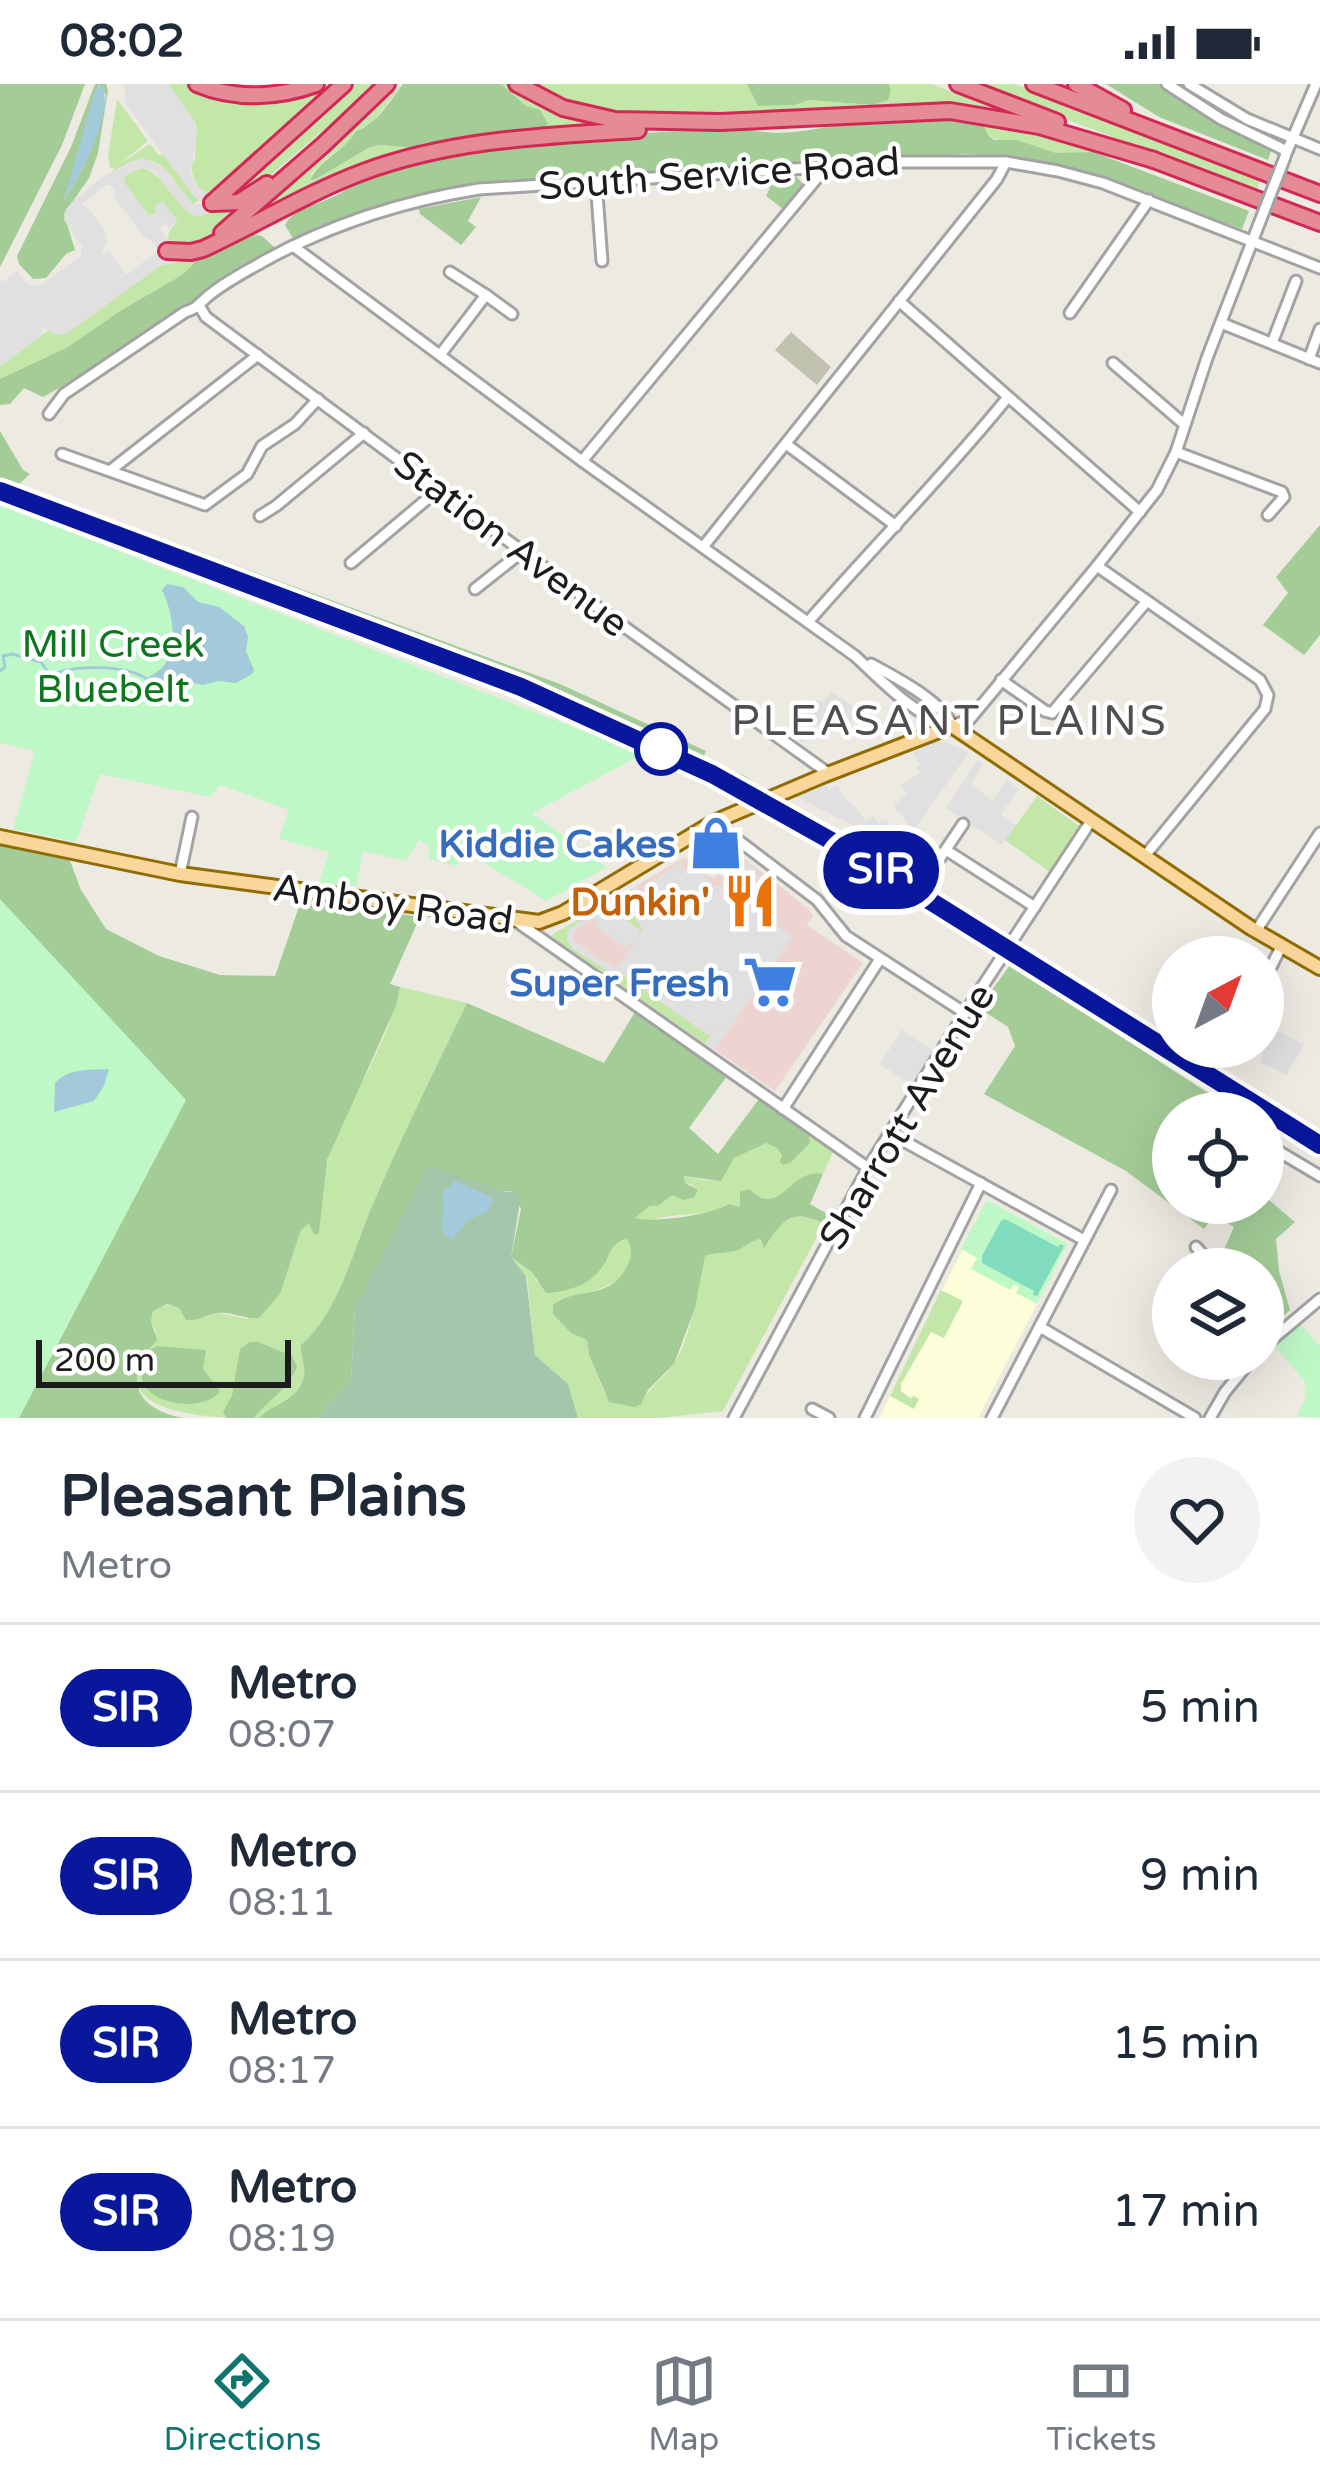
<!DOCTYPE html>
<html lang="en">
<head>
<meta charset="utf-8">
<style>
  :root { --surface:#fff; --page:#f2f2f3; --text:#1f2937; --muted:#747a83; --line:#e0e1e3; --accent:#0f766e }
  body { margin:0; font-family:"Varela Round",sans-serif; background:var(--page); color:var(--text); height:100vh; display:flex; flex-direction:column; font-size:45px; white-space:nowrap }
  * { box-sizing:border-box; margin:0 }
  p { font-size:39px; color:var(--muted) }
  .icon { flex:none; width:66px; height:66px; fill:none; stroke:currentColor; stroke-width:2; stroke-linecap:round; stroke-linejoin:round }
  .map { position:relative; height:1334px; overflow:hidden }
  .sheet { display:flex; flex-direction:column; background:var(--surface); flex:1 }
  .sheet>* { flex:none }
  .badge { padding:0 24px; border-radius:39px; font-size:42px; line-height:78px }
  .needle { width:78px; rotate:41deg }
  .buttons { position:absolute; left:1152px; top:852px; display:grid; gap:24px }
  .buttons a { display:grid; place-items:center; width:132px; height:132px; border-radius:50%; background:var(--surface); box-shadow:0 12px 48px #0002; font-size:60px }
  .scale { position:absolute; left:36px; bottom:30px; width:255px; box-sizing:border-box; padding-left:12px; border:6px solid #1c1c1c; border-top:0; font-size:33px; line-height:42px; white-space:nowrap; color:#1c1c1c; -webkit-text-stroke:9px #fff; paint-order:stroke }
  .map>.badge { position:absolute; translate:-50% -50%; box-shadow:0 0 0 6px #fff }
  .round { display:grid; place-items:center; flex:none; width:126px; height:126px; border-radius:63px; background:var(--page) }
  .summary { display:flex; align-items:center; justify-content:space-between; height:204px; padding:0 60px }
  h1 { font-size:57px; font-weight:700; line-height:90px }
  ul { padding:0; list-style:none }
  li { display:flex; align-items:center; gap:36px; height:168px; padding:0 60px; border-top:3px solid var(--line) }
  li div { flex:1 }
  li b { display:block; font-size:45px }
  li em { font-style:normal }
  li .badge { min-width:132px; font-weight:700; text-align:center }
  .status { display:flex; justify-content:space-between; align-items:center; height:84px; padding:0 60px; background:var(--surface); direction:ltr }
  .status svg { height:33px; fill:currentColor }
  .tabs { display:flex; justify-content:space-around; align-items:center; height:168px; border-top:3px solid var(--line); background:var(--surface); font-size:33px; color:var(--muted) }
  .tabs a { display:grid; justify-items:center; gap:6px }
  .tabs .selected { color:var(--accent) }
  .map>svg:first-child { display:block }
  .commercial { fill:#eed4d1 }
  .education { fill:#fcfeda }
  .construction { fill:#c0c1ae }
  .grass { fill:#c3e7a8 }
  .forest { fill:#a3cc97; fill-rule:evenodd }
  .cemetery { fill:#a4c6ab }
  .park { fill:#bff8c7 }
  .pitch { fill:#81dbbf }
  .parking { fill:#e0e0e0; fill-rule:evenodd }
  .water { fill:#a3cada }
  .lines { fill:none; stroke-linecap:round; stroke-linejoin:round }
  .stream { stroke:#a3cada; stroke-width:3 }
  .minor-casing { stroke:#a3a3a3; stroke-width:15 }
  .major-casing { stroke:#916c04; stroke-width:18 }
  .highway-casing { stroke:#d32856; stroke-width:20 }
  .minor { stroke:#fff; stroke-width:9 }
  .major { stroke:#f9d79b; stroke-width:12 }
  .highway { stroke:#e48b95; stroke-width:14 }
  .rail-casing { stroke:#6a6a6a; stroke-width:8 }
  .rail { stroke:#fff; stroke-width:3; stroke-dasharray:9; stroke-linecap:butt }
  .minor-bridge-casing { stroke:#a3a3a3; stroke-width:15; stroke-linecap:butt }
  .minor-bridge { stroke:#fff; stroke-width:9 }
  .line-casing { stroke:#fff; stroke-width:27 }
  .line { stroke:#08179c; stroke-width:18 }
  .stop-dot { fill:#fff; stroke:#08179c; stroke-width:6 }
  .labels { text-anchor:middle; stroke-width:9; stroke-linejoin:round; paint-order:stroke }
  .street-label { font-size:39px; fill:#1c1c1c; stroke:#fff }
  .park-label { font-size:39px; fill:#0e761e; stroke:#fff }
  .shop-label { font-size:39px; font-weight:bold; fill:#366cbe; stroke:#fff; text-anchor:end }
  .food-label { font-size:39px; font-weight:bold; fill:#c56008; stroke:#fff; text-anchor:end }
  .neighbourhood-label { font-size:42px; letter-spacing:3px; fill:#4f4f4f; stroke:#fff }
</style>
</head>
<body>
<div class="status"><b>08:02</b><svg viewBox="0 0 49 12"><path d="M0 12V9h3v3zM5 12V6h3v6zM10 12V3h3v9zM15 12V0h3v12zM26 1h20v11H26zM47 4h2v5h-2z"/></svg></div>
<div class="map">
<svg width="1320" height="1334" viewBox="0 0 1320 1334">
  <rect width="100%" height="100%" fill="#edeae2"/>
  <path class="commercial" d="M742 773 809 825 813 831 807 841 863 879 775 1007 551 852 682 775 685 774 713 795 718 790 725 794Z"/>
  <path class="education" d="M987 1116 1068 1160 978 1334H879Z"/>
  <path class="construction" d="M791 248 831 283 817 301 775 266Z"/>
  <g class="grass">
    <path d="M168 0H186L216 14 217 11 312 6 328 2 250 79 209 112C196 104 191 94 192 78L195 76 196 40Z"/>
    <path d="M356 0H378L248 110 225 113Z"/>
    <path d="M403 0 370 41 356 47 348 59 326 75 311 90 316 95 370 63 381 61 405 64 424 59 457 57 263 131 260 128Z"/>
    <path d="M501 0H511L617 41 502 51 544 43Z"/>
    <path d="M525 0H747L758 22 795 21 809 16 872 21 891 6 889 0H932L1010 31 636 34 584 26Z"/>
    <path d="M974 0H1015L1261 94 1256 108Z"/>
    <path d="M117 15 148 57 118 81 150 60 159 72 163 70 199 116 193 120 190 118C164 83 157 61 112 88L114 84H110L108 72Z"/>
    <path d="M978 37 1024 45 1093 68 1056 70 1001 58 988 51 983 40Z"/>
    <path d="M142 84C170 91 174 133 206 130 209 130 212 128 216 127 228 125 234 126 246 122 227 143 196 171 168 156L169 147 176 139 157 128 153 133 149 132 123 97 125 91Z"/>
    <path d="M199 174 182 191 120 227 68 263 0 295V282L49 246 54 250 67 249 161 181Z"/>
    <path d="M1037 712 1079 742 1050 788 1005 756Z"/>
    <path d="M622 811 643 848 609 824 605 829C591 827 570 840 567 854L573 865 611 889 625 886 623 891 710 952 705 960 552 854 553 850Z"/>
    <path d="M400 903 467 919C436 983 404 1048 376 1113 355 1160 340 1228 301 1261 300 1272 306 1283 304 1292 299 1318 273 1320 259 1334 220 1334 111 1334 141 1272 145 1264 151 1255 156 1247L151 1237 153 1227C157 1225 160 1223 163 1222 174 1220 233 1231 246 1235L280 1210 301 1146 309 1138 319 1149C321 1125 321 1097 328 1075 347 1016 387 964 400 903Z"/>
    <path d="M809 1049 834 1066 823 1090C801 1086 797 1102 780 1112 768 1119 756 1113 742 1119L740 1123 729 1120C711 1131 691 1129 672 1132 655 1134 652 1138 633 1134L649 1122 693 1101 685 1099 684 1092 710 1097 741 1068 767 1059 777 1064 782 1071 810 1054Z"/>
    <path d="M794 1133H807L824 1140 723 1327 659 1334H578L568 1300 535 1271 527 1193 511 1173 533 1188 537 1198 606 1177 614 1160 627 1155C651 1197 586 1211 559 1215L571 1249 587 1256 589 1271 605 1311 621 1319 641 1320C650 1301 667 1293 677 1275 694 1243 696 1205 705 1172 715 1168 728 1170 738 1166 748 1162 752 1156 761 1154L768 1160 776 1143Z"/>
    <path d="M941 1206 963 1217 944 1254 931 1248 901 1300V1307L910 1314 914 1312 919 1315 914 1325 890 1312Z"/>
  </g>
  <g class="forest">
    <path d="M0 0H85L62 61 0 183Z"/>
    <path d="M95 0H106L108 6 98 69 89 94 64 130 75 166 66 170 46 194 33 195 19 180 17 172 71 63ZM99 1 106 11C100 49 85 85 64 116Z"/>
    <path d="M403 0H501L526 22 540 26 548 40 544 43 447 58 424 59 412 64 381 61 370 63 316 95 310 96C320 75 345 67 356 47 376 41 390 17 403 0Z"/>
    <path d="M747 0H889L891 6 888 16 872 21 809 16 795 21 758 22Z"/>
    <path d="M1106 0H1159L1201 30 1271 67 1268 76 1159 33Z"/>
    <path d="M953 33 983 40 988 51 994 56H1017L1056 69 1093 68 1249 127 1242 145 1071 84 1029 75 966 70 511 96C432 105 366 122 294 156L285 141C294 124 314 122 331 114 345 108 357 97 372 92 486 49 621 52 741 44 786 55 813 44 856 38 888 33 921 35 953 33Z"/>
    <path d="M797 93 803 100 783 125 766 112 770 104 752 100 721 101 724 97Z"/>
    <path d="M481 113 468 137 476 143 461 161 420 130 419 125Z"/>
    <path d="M253 150 262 152 275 164C195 210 124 268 43 313L24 304 10 320 0 321V295L68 263 120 227 182 191 199 174Z"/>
    <path d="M0 347 23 386 30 390 18 401 560 600 706 667 703 674 745 692 759 702 748 705 698 677 609 634 385 549 386 545 379 542 328 527 245 496 244 488 176 464 167 466 0 403Z"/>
    <path d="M1320 441V551L1304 571 1263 541 1288 509 1276 493Z"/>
    <path d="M0 760 69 774 81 806 106 845 159 872 220 891 275 892 302 814 420 833 390 900 400 903 396 922 327 1076 319 1149 314 1151 309 1139 301 1146 280 1210 259 1234C244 1235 231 1227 217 1229 204 1231 200 1237 186 1236L179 1224 167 1220 153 1227 151 1237 157 1256C122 1292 134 1325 183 1334H0Z"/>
    <path d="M1010 881 1239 1029H1173V1119H1263V1111L1295 1138 1276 1155 1279 1187 1290 1226 1277 1238 1263 1227V1185H1221L1217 1181 1234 1143 1214 1131 1204 1145 1126 1087 984 1010 1015 962 1008 943 979 924Z"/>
    <path d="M467 919 604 979 635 928 727 992 689 1044 718 1070 759 1015 809 1049 810 1059 790 1079 783 1081 780 1078 782 1071 777 1064 766 1059 734 1074 721 1097 684 1092 685 1099 698 1106 694 1113 684 1116 672 1111 659 1121 649 1122 635 1134C656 1139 710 1131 729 1120L740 1123V1108L749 1105C781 1137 789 1083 823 1090L810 1120 829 1131 824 1140C789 1122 782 1139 764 1164L761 1155C751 1156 747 1162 738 1166 728 1170 715 1168 705 1172L695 1224 674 1280 648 1306 641 1320 635 1323 609 1318 589 1271 587 1256 571 1249 553 1230V1221C575 1202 610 1218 627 1182 633 1172 632 1165 627 1155 613 1159 613 1163 607 1175 594 1200 572 1207 546 1209L532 1188 511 1173 521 1125 511 1107H500L355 1224 351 1296 318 1334H259C272 1320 299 1317 304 1292 306 1283 300 1272 301 1261 340 1228 355 1159 376 1113 404 1048 436 983 467 919Z"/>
    <path d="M250 1258H258L292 1272 297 1283C286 1308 269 1315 254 1334H227L223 1328 232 1312 240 1265Z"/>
    <path d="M158 1262 206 1266 203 1285 220 1307C203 1334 112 1318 151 1265Z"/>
  </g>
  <path class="cemetery" d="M428 1082 500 1107 516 1108 521 1112 511 1173 526 1192 535 1271 568 1300 578 1334H318L351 1296 355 1224Z"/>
  <g class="park">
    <path d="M0 421 643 670 532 729 607 783 546 817 465 767 457 782 430 775 428 761 419 756 406 777 363 767 356 804 319 799 329 768 279 755 289 726 220 701 210 713 100 690 76 758 13 745 35 667 0 659Z"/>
    <path d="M0 815 186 1016 19 1334H0Z"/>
    <path d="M987 1116 1068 1160 1037 1220 1016 1209 1019 1203 1014 1200 1010 1206 971 1185 977 1174 961 1165Z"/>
    <path d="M1300 1240 1320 1262V1334L1297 1332C1303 1320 1309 1310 1304 1296L1274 1262Z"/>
  </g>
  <path class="pitch" d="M1005 1135 1058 1163 1060 1160 1064 1162 1037 1212 1033 1211 1034 1207 982 1179V1172L1001 1137Z"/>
  <g class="parking">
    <path d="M124 0H168L192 33 197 47 191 89 197 102 211 112 215 127 200 132 192 131 183 124 155 88 142 84 128 89 123 97 148 131 157 130 154 123 162 117 178 137 169 144 164 139 160 145 170 158 171 178 161 181 68 249 57 251 41 242 44 250 0 282V195L7 198 9 192 17 187 27 200 39 202 81 172 82 163 64 136 66 125 72 118 104 92 129 78 143 74 162 82 193 120H203L192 110 126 20ZM106 101H110L114 106V113L144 153 150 155 158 164 157 168 119 196 125 189 109 167 101 170 107 159 105 147 88 124 81 121Z"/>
    <path d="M832 608 861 628 843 646H835L831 651 817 640 803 659 792 651 816 616 823 618Z"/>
    <path d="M933 657 947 659 969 668 913 747 899 728 897 729 894 720 907 711 901 701 920 689 917 683 920 681 913 668Z"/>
    <path d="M977 676 984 680 971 699 992 717 1007 696 1019 705 1001 730 1016 741 1001 761 982 747 960 737 961 734 946 724Z"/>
    <path d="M826 701 829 706 837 701 848 718 850 717 866 737 873 732 878 739 886 735 904 758 891 775 856 755 858 748 856 743 797 713Z"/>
    <path d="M742 777 756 784 754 788 759 792 743 815 737 813 793 852 715 966 705 960 713 946 708 951 622 891 623 888 611 889 573 865 568 858 567 849 571 843 597 828 605 829 608 824 640 846 637 851 639 853 643 845 622 811 636 802 653 831 659 826 652 828 642 810 646 806 644 801 680 779 685 786 690 781 712 798 709 804 731 799 728 795ZM597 834 595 842 627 865 631 860 633 861 616 885 578 860 572 854 576 845Z"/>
    <path d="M1272 944 1304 960 1287 991 1260 978Z"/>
    <path d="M902 946 933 967 910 1000 880 980Z"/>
  </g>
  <g class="water">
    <path d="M101 1C117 25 79 93 64 116L95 7Z"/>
    <path d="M167 500 183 503 198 518 219 523 244 542 248 553 246 567 254 586 252 590 236 599 218 597 203 601 183 597 159 606 145 603 143 599C150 590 159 589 165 580 179 562 172 526 162 506Z"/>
    <path d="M109 985 104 1002 94 1017 54 1028 55 999C68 984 90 986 109 985Z"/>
    <path d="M455 1097 494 1114 488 1127 467 1137 452 1156 443 1149 441 1139 444 1129 443 1108Z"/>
  </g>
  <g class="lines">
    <path class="stream" d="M0 587 5 583 3 572 12 570 41 578 50 591C75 581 124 580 147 595"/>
    <defs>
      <g id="minor">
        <path d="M1167 0 1221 35 1287 67"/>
        <path d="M1189 0 1247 35 1320 65"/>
        <path d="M1285 72 1316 0"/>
        <path d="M596 97 602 177"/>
        <path d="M293 162 582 377 855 572C883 598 914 632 952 642"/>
        <path d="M450 188 486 211"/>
        <path d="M899 217 1140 428"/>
        <path d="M200 223 206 233 619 539 828 689"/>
        <path d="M1070 229 1149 116"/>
        <path d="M1221 239 1320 279"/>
        <path d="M1272 259 1296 197"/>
        <path d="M440 271 486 211 512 230"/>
        <path d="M1309 275 1320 245"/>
        <path d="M1113 279 1184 340"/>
        <path d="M49 330 64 310 185 228C197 224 198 221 207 213 223 199 245 188 264 177 331 140 403 117 479 105L902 78H1006L1058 87 1103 99 1320 184"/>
        <path d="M786 360 896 442"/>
        <path d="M1176 368 1282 408 1284 413 1268 431"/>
        <path d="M62 370 205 421 247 390 262 362 295 340 318 315"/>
        <path d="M582 377 827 82"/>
        <path d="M111 386 258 271"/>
        <path d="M260 432 276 422 364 349"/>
        <path d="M703 463 997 95 1006 78"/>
        <path d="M351 479 439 405"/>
        <path d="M1097 482 1260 596 1268 611 1265 625 1144 773"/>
        <path d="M475 505 523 467"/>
        <path d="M808 538C874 462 945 391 1008 313"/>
        <path d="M871 580C895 593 940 616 952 641"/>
        <path d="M1001 596 1045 627 1052 629 1147 517"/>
        <path d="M952 642 970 635 1097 482 1157 406 1176 368 1207 274 1259 140"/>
        <path d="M714 738 817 816 846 852 965 929"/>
        <path d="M946 766 1035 823"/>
        <path d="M934 783 963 740"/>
        <path d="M180 790 192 733"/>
        <path d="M516 837 868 1084"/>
        <path d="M1256 847 1320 749"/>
        <path d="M1263 899 1281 863"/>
        <path d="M783 1025 880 875"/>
        <path d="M889 1049 1084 1156"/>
        <path d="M1263 1058 1320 1092"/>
        <path d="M1196 1163 1216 1185"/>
        <path d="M1263 1236 1276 1251"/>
        <path d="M1040 1243 1195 1334"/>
        <path d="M1263 1263 1320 1215"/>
        <path d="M812 1325 829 1334"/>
        <path d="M734 1334 868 1084 965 929 1091 737"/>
        <path d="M865 1334 981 1099"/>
        <path d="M992 1334 1111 1106"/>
        <path d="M1210 1334 1225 1308 1252 1275"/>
      </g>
      <path id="major" d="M0 753 180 790 539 838 563 829 714 738 825 691 952 642 1251 844 1320 884"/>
      <g id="highway">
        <path d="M197 0C235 16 278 14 316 0"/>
        <path d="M517 0 563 24 615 36 720 38 950 27 1039 42 1154 76"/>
        <path d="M958 0 1057 38"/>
        <path d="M1034 0 1320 110"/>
        <path d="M1076 0 1123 26"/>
        <path d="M1151 75 1320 139"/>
        <path d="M212 119 344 0"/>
        <path d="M212 119 239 118 267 100"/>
        <path d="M222 149 323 61 387 0"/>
        <path d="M167 167 191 168 203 165C257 140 307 109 363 88 452 55 544 52 638 46"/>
      </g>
    </defs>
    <use href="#minor" class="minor-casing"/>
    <use href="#major" class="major-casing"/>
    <use href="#highway" class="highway-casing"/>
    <use href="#minor" class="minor"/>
    <use href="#major" class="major"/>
    <use href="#highway" class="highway"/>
    <defs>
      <path id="rail" d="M0 407 521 603 608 640 712 690 861 773 1320 1061"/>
    </defs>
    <use href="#rail" class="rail-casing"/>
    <use href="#rail" class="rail"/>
    <defs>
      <path id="minor-bridge" d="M1259 140 1285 73"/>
    </defs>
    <use href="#minor-bridge" class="minor-bridge-casing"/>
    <use href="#minor-bridge" class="minor-bridge"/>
  </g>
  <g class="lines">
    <defs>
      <path id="line" d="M0 407 521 603 712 690 860 773 1320 1061"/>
    </defs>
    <use href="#line" class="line-casing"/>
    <use href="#line" class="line"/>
  </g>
  <defs>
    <symbol id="shop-bare" viewBox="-9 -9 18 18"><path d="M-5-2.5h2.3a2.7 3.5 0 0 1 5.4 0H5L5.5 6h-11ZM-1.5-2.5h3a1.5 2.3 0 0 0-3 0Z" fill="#3f7fe0" stroke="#fff" stroke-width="2.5" paint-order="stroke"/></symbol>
    <symbol id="restaurant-bare" viewBox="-9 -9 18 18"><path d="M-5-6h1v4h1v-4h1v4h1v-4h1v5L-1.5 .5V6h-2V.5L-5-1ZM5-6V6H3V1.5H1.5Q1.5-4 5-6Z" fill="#e8710a" stroke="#fff" stroke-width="2.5" paint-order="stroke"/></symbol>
    <symbol id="supermarket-bare" viewBox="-9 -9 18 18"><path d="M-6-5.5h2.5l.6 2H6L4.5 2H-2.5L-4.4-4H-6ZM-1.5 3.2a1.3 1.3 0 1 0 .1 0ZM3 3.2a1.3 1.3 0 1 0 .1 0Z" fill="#3f7fe0" stroke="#fff" stroke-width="2.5" paint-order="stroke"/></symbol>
  </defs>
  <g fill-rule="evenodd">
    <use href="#shop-bare" x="678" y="721" width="76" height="76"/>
    <use href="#restaurant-bare" x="712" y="779" width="76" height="76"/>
    <use href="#supermarket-bare" x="732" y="860" width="76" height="76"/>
  </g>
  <circle class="stop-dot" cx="661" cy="665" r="24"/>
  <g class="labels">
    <g class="street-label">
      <text transform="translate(719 89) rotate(-4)" y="14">South Service Road</text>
      <text transform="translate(512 459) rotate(37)" y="14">Station Avenue</text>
      <text transform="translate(393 819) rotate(8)" y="14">Amboy Road</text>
      <text transform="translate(906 1032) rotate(-59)" y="14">Sharrott Avenue</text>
    </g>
    <g class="park-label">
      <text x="113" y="573">Mill Creek<tspan x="113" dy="45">Bluebelt</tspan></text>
    </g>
    <g class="shop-label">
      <text x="676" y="773">Kiddie Cakes</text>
      <text x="730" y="912">Super Fresh</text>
    </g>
    <g class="food-label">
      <text x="710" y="831">Dunkin'</text>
    </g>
    <g class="neighbourhood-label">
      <text x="950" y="651">PLEASANT PLAINS</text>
    </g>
  </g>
</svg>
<div class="buttons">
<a><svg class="needle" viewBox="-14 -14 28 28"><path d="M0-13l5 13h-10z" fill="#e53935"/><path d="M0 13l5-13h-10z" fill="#747a83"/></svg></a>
<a><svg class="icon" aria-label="locate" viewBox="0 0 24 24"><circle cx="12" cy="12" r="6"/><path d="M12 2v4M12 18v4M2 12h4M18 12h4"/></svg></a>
<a><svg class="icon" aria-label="layers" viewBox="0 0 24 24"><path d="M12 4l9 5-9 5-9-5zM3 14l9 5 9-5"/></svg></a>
</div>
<div class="scale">200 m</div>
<b class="badge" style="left:881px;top:786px;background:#08179c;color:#fff">SIR</b>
</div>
<section class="sheet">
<div class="summary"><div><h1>Pleasant Plains</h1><p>Metro</p></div><a class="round"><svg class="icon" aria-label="heart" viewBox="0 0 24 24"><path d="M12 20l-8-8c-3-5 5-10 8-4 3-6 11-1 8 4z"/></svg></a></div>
<ul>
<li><span class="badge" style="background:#08179c;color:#fff">SIR</span><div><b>Metro</b><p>08:07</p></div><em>5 min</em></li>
<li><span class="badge" style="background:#08179c;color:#fff">SIR</span><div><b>Metro</b><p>08:11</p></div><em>9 min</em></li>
<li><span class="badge" style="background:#08179c;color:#fff">SIR</span><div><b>Metro</b><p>08:17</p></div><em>15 min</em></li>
<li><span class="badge" style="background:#08179c;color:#fff">SIR</span><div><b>Metro</b><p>08:19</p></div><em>17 min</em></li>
</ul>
</section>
<nav class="tabs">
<a class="selected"><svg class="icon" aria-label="directions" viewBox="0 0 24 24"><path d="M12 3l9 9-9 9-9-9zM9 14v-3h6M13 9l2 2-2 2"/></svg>Directions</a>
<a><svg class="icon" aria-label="map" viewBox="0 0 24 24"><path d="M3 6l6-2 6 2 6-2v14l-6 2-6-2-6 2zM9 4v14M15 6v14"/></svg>Map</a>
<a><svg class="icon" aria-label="tickets" viewBox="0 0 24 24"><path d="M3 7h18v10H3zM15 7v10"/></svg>Tickets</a>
</nav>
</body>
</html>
